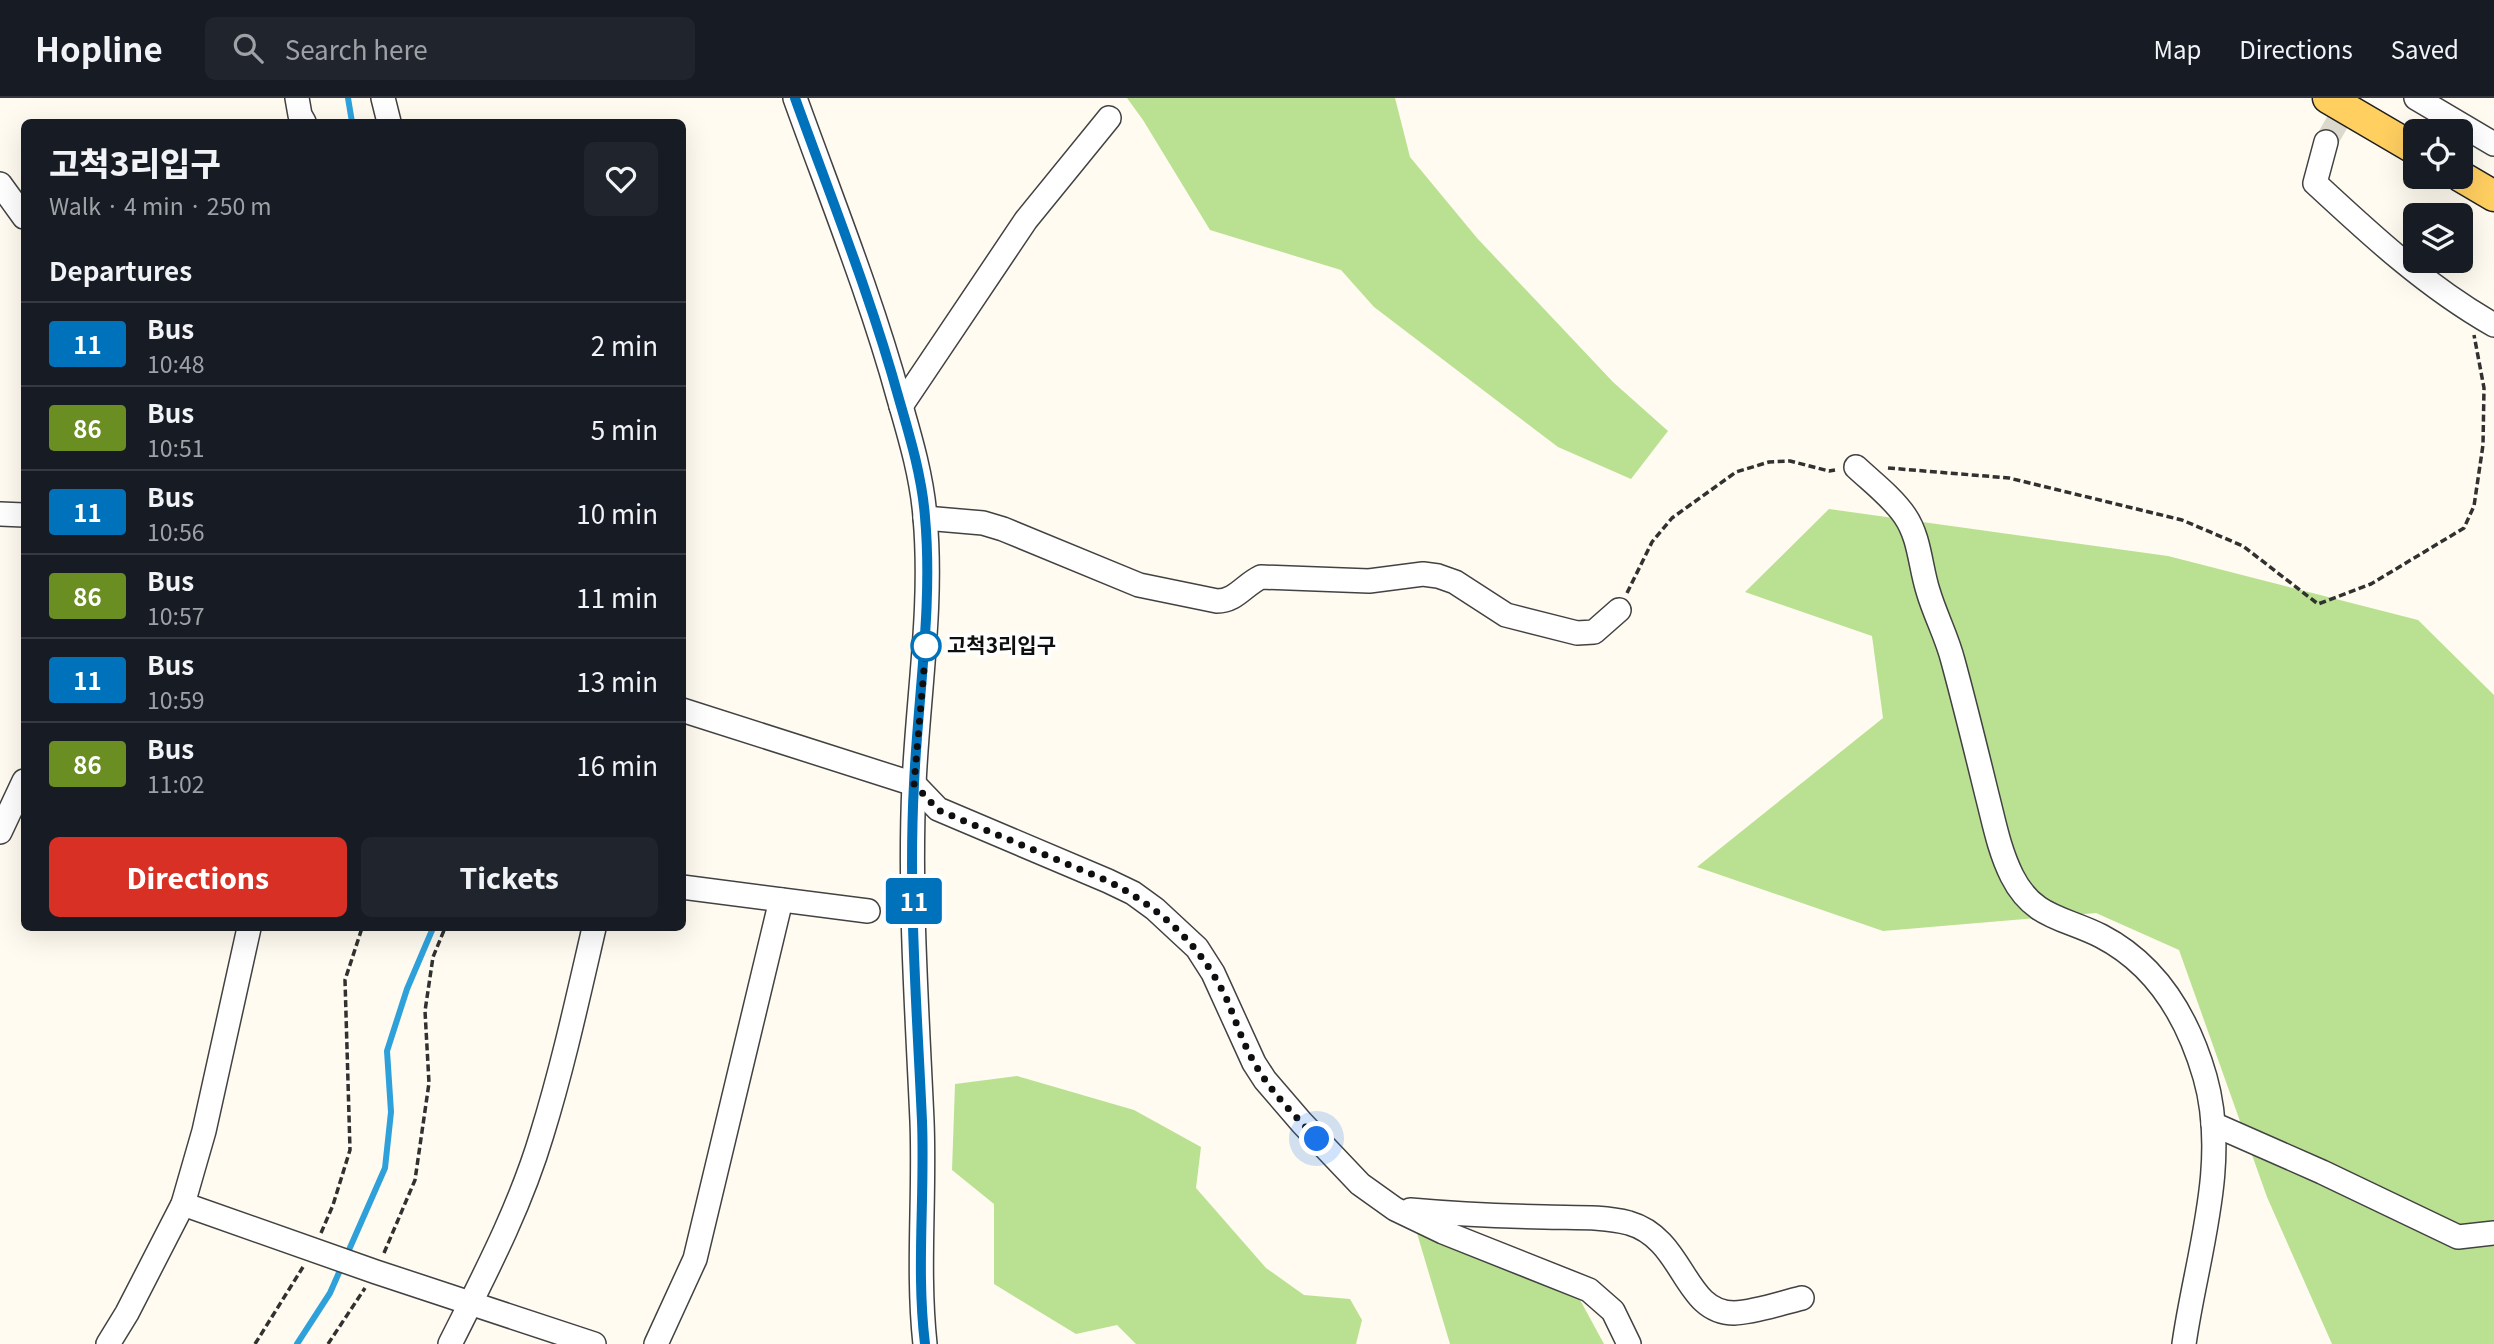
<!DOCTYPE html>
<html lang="en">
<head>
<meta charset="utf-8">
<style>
  :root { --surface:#171b24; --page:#20242c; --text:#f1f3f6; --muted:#9ea1a6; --line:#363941; --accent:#d93025 }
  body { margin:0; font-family:Georgia,"Noto Sans KR",serif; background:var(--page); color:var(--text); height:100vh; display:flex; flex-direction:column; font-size:26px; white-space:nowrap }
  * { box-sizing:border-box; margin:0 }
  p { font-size:23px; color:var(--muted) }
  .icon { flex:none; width:38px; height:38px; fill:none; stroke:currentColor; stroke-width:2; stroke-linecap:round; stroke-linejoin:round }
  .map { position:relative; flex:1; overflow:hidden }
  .drawer { position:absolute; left:21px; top:21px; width:665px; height:812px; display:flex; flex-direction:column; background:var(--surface); border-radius:10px; box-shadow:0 7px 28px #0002 }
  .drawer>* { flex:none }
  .badge { padding:0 14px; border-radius:5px; font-size:24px; line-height:46px }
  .buttons { position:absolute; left:2403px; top:21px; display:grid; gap:14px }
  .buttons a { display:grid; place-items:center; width:70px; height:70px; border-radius:10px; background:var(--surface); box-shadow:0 7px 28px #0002; font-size:35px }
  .you { position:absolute; width:35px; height:35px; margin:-18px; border:5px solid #fff; border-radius:50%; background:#1a73e8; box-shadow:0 0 0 10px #1a73e833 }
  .map>.badge { position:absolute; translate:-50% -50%; box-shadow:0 0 0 4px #fff }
  h2 { padding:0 28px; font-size:26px; line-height:63px }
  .round { display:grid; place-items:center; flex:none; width:74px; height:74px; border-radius:10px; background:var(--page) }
  .overview { display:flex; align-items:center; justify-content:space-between; height:119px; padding:0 28px }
  h1 { font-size:33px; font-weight:800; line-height:52px }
  .action { display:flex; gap:14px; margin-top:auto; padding:14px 28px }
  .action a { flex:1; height:80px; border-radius:10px; background:var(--accent); color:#fff; font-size:28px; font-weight:800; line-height:80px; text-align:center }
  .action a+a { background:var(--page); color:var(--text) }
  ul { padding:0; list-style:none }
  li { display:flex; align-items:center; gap:21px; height:84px; padding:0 28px; border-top:2px solid var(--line) }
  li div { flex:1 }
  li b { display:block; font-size:26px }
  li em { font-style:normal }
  li .badge { min-width:77px; font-weight:700; text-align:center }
  header { display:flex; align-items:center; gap:42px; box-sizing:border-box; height:98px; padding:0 35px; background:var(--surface); border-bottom:2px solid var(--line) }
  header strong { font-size:33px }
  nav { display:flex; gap:38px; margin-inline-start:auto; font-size:24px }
  .search { width:490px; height:63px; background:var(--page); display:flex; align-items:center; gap:18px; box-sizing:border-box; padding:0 24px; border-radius:10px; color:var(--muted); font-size:26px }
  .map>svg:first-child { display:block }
  .forest { fill:#bae192 }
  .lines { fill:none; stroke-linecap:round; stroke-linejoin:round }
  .stream { stroke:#2ea1db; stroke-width:6 }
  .minor-tunnel { stroke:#dbd8ce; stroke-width:23; stroke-dasharray:23 11; stroke-linecap:butt }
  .minor-casing { stroke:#424242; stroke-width:26 }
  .major-casing { stroke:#202020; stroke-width:33 }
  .path { stroke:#313131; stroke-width:3.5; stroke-dasharray:7 3.5; stroke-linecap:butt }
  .minor { stroke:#fff; stroke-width:23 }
  .major { stroke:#ffcf60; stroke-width:30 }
  .line-casing { stroke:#fff; stroke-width:16 }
  .line { stroke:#0072bc; stroke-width:10 }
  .walk { stroke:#0f0f0f; stroke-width:7; stroke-dasharray:0 12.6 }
  .stop-dot { fill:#fff; stroke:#0072bc; stroke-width:3.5 }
  .labels { text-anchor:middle; stroke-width:7; stroke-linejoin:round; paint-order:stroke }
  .stop-label { font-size:21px; font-weight:bold; fill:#0f0f0f; stroke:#fff; text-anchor:start }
</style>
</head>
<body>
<header>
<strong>Hopline</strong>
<div class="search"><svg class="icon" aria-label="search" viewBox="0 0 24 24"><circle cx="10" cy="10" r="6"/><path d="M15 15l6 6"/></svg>Search here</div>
<nav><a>Map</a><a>Directions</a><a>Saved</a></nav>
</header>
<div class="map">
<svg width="2494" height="1246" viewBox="0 0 2494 1246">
  <rect width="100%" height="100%" fill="#fffbf0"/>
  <g class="forest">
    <path d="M1127 0H1395L1410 59 1477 140 1613 284 1668 333 1631 381 1558 349 1374 209 1341 172 1210 132 1143 22Z"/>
    <path d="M1829 411 2168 458 2418 522 2494 597V1246H2332L2267 1099 2179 852 2096 815 1883 833 1697 769 1883 620 1872 538 1745 494Z"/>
    <path d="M1017 978 1134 1012 1201 1049 1196 1090 1266 1170 1304 1197 1350 1201 1362 1222 1356 1246H1136L1117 1227 1076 1236 994 1186V1106L952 1072 955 986Z"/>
    <path d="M1416 1132 1579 1200 1604 1246H1450Z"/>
  </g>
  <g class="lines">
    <g class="stream">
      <path d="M348 0 352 24"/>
      <path d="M297 1246 330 1195 385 1070 391 1014 387 953 407 891 433 830"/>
    </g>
    <path class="minor-tunnel" d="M2326 44 2351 0"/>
    <defs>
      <g id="minor">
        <path d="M297 0 300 17 304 24"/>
        <path d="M383 0 389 24"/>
        <path d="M795 0C831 100 871 199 899 301 910 339 922 379 925 419 933 508 918 597 914 686 909 798 917 911 922 1023 925 1098 917 1172 925 1246"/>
        <path d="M2416 0 2494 46"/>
        <path d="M2326 44 2315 85C2371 137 2427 189 2494 227"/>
        <path d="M0 86 24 119"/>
        <path d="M901 308 1026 122 1109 20"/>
        <path d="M1856 369C1872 384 1893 400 1905 418 1920 440 1920 468 1928 493 1935 517 1947 539 1953 563 1965 607 1976 652 1987 697 1994 724 1999 752 2012 778 2033 820 2063 819 2101 838 2157 867 2188 920 2205 979 2230 1066 2196 1160 2184 1246"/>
        <path d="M0 416 24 417"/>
        <path d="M925 420 983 425 1003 431 1139 487 1217 503C1236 503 1244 487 1261 479L1369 483 1423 476 1438 478 1455 484 1506 517 1577 535 1594 534 1619 512"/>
        <path d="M682 612 914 686 938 711 1108 783 1133 795 1155 811 1197 850 1213 875 1254 965 1265 982 1302 1025 1360 1086 1395 1111 1443 1134 1589 1192 1613 1213 1629 1246"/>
        <path d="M0 734 24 683"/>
        <path d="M682 789 868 813"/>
        <path d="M2213 1026 2322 1074 2458 1139 2494 1135"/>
        <path d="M183 1106 376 1174 594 1246"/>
        <path d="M1410 1112C1455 1116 1499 1118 1544 1119 1572 1120 1602 1118 1629 1125 1685 1141 1683 1215 1734 1215 1756 1214 1781 1205 1802 1200"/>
        <path d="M108 1246 127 1215 183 1106 204 1033 249 830"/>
        <path d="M450 1246C484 1178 520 1110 542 1036 563 968 578 899 594 830"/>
        <path d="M656 1246 695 1161 781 802"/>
      </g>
      <g id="major">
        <path d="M2328 0 2415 51"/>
        <path d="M2460 78 2494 98"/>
      </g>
    </defs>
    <use href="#minor" class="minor-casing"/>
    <use href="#major" class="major-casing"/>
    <g class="path">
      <path d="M1888 370 2009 380 2182 422 2243 448 2318 506 2371 486 2464 430 2474 408 2483 347 2484 290 2474 237"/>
      <path d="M1627 495 1652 444 1672 420 1736 374 1769 364 1790 363 1829 373 1835 372"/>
      <path d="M321 1135 333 1107 350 1052 345 882 362 830"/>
      <path d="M384 1155 415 1082 429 985 425 913 433 859 445 830"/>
      <path d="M255 1246 303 1169"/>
      <path d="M328 1246 365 1190"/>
    </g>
    <use href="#minor" class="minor"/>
    <use href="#major" class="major"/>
  </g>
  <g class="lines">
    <defs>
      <path id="line" d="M795 0C831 100 871 199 899 301 910 339 922 379 925 419 933 508 918 597 914 686 908 798 917 911 922 1023 925 1098 916 1172 925 1246"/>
    </defs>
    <use href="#line" class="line-casing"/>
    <use href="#line" class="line"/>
    <path class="walk" d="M926 548 914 686 938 712 1108 783C1161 810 1202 848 1227 902 1236 923 1243 946 1255 966 1271 994 1295 1018 1317 1041"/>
  </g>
  <circle class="stop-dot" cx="926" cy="548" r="14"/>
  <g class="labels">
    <g class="stop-label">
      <text x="947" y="555">고척3리입구</text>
    </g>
  </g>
</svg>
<div class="buttons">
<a><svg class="icon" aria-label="locate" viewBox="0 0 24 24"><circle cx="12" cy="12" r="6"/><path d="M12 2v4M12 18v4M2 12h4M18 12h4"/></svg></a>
<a><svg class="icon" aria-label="layers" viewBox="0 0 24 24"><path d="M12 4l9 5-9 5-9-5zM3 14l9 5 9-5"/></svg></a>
</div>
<div class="you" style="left:1317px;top:1041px"></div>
<b class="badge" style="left:914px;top:803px;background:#0072bc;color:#fff">11</b>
<section class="drawer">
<div class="overview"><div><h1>고척3리입구</h1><p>Walk · 4 min · 250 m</p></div><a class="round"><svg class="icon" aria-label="heart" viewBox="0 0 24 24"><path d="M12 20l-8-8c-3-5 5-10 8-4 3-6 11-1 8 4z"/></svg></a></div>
<h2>Departures</h2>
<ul>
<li><span class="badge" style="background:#0072bc;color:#fff">11</span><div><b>Bus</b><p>10:48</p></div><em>2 min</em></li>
<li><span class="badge" style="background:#6b8e23;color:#fff">86</span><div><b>Bus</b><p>10:51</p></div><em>5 min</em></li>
<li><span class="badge" style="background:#0072bc;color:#fff">11</span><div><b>Bus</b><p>10:56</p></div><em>10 min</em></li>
<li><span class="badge" style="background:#6b8e23;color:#fff">86</span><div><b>Bus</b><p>10:57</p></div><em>11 min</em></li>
<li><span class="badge" style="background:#0072bc;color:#fff">11</span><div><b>Bus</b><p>10:59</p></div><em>13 min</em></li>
<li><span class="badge" style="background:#6b8e23;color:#fff">86</span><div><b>Bus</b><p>11:02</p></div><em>16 min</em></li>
</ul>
<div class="action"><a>Directions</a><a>Tickets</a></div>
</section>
</div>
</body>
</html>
